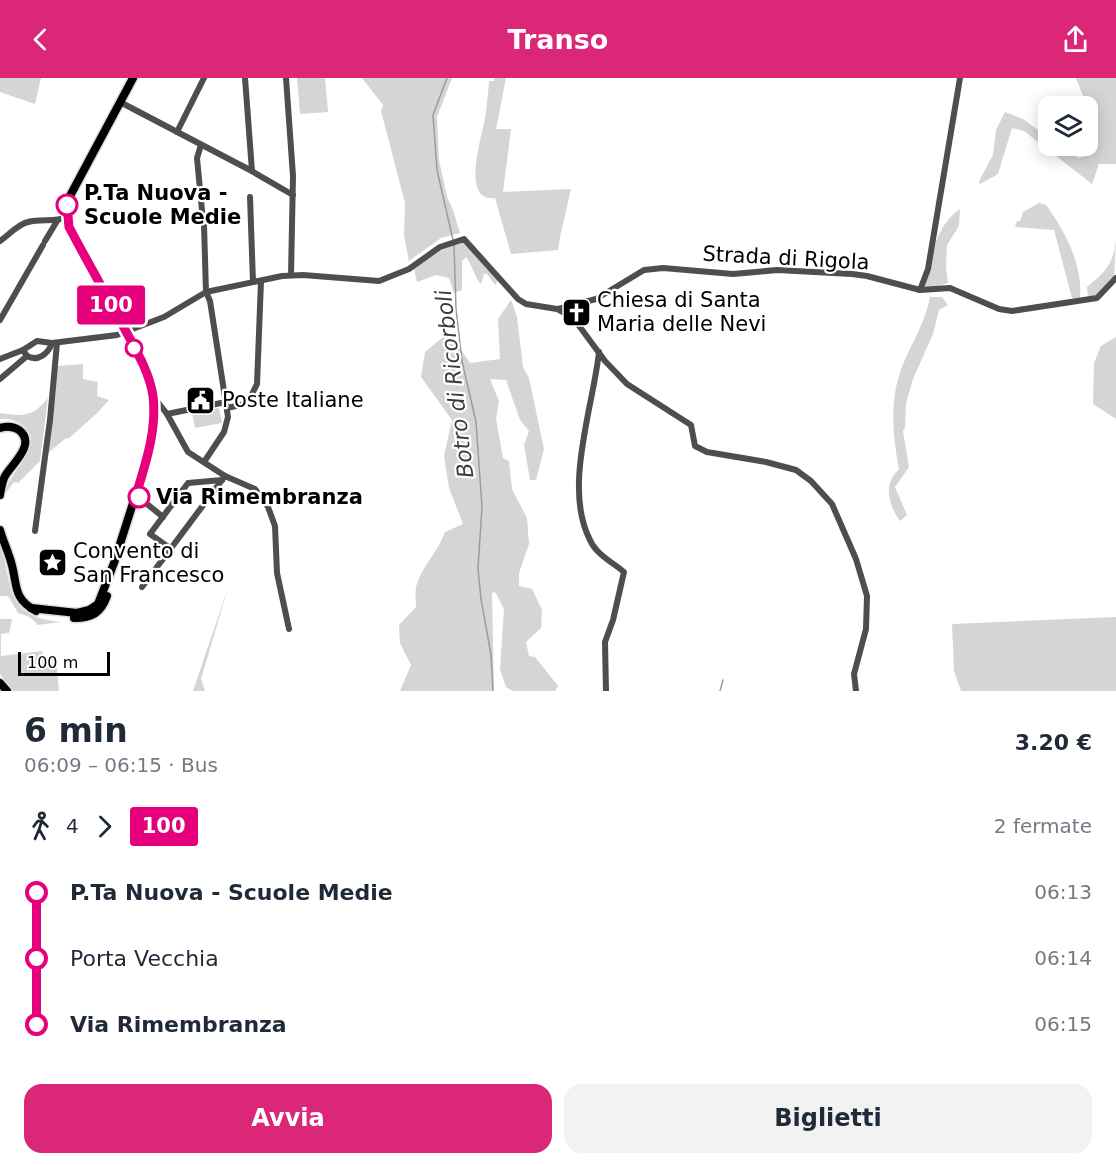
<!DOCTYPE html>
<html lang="it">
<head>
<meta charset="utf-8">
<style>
  :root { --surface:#fff; --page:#f2f2f3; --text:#1f2937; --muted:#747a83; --accent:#db2777 }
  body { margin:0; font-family:"DejaVu Sans",sans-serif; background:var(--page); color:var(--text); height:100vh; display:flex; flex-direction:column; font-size:22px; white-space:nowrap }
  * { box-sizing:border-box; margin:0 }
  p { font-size:20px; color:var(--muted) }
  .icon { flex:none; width:33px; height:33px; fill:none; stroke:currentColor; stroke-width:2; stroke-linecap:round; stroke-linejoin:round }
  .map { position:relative; height:613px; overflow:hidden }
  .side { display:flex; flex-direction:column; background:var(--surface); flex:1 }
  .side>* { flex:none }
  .badge { padding:0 12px; border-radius:4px; font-size:21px; line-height:39px }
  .fabs { position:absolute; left:1038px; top:18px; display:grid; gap:12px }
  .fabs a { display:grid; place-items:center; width:60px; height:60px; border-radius:12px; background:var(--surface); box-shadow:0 3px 15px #0003; font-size:30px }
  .scale { position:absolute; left:18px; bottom:15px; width:92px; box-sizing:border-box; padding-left:6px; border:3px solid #000; border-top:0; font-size:16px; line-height:21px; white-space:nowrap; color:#000; -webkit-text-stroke:4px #fff; paint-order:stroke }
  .map>.badge { position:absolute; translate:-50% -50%; box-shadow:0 0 0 3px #fff }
  .legs { display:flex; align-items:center; gap:9px; height:66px; padding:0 24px; font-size:20px }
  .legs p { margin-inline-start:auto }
  .headline { display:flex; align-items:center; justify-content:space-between; height:102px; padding:0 24px }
  h1 { font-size:33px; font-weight:600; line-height:45px }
  .button { display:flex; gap:12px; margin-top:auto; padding:12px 24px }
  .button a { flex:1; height:69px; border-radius:18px; background:var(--accent); color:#fff; font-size:24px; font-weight:600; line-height:69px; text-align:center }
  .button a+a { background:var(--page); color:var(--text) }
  ul { padding:0 24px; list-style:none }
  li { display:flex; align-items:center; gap:21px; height:66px; font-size:22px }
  li i { display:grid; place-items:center; width:9px; height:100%; margin:0 8px; background:currentColor }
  li i::after { content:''; width:15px; height:15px; margin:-8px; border:4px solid; border-radius:50%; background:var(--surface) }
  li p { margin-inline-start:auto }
  li:first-child i { background:linear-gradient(#0000 50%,currentColor 0) }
  li:last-child i { background:linear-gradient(currentColor 50%,#0000 0) }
  header { display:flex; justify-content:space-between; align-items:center; height:78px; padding:0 24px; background:var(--accent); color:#fff; font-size:27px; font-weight:600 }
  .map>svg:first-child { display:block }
  .green { fill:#d5d5d5 }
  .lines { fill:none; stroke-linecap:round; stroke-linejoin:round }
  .stream { stroke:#9c9c9c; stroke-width:1.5 }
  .major-casing { stroke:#dbdbdb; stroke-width:11 }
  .minor { stroke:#4e4e4e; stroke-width:6 }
  .major { stroke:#000; stroke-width:8 }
  .line-1-casing { stroke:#fff; stroke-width:14 }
  .line-1 { stroke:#e6007e; stroke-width:9 }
  .stop-1-dot { fill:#fff; stroke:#e6007e; stroke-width:3 }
  .labels { text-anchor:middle; stroke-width:4.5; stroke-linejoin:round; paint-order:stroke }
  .stop-label { font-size:21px; font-weight:bold; fill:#000; stroke:#fff; text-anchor:start }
  .street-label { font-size:21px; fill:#000; stroke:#fff }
  .poi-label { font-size:21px; fill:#000; stroke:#fff; text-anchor:start }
  .water-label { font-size:22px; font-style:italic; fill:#3d3d3d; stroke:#fff }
</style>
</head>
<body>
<header><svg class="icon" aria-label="back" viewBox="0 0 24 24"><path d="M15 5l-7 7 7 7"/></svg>Transo<svg class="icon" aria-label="share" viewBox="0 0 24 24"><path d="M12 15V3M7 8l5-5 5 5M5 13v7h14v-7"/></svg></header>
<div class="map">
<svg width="1116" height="613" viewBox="0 0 1116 613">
  <rect width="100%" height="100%" fill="#fff"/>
  <g class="green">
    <path d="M0 0H41L35 26 0 14Z"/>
    <path d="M297 0H325L328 34 300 36Z"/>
    <path d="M362 0H452L437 39 439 82 447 119 453 132 460 155 441 160 409 183 404 158 405 125 381 33 383 27Z"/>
    <path d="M494 0H506L496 51H511L503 114 571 111 560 159 558 172 511 176 495 120C460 124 482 59 485 40 487 28 488 15 489 3H494Z"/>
    <path d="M1076 0H1116V86H1099L1092 106 1024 53 1012 50 998 96 980 106 979 103 993 77 996 52 1005 34 1023 41 1048 59V68H1061L1079 80 1088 77 1096 51Z"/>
    <path d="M1039 125 1046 127C1065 153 1083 187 1080 220H1072L1054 152 1015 149 1017 143H1020L1023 134Z"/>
    <path d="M960 131 959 148 947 167 946 189 948 205 935 209H924C931 181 935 148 960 131Z"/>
    <path d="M1116 161 1114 200 1096 219H1088L1087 209C1106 193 1113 187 1116 161Z"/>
    <path d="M460 164 465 165 499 201 495 207 487 196H484L481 206C474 199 473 188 466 179L462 183V212L454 215 449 200 436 197 417 204 414 191 445 170Z"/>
    <path d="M930 219H942L948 227 939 232 933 256 913 301 906 325 905 350 903 353 909 389 895 409 907 437 900 443C888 426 883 406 899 391 892 354 889 319 904 284 913 263 926 242 930 219Z"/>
    <path d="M511 222 517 239 523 289 529 300 544 371 536 402H530L524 367 529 353 520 342 506 302 490 301 499 323 496 341 503 380 509 383 512 411 527 440 529 466 519 495V508L532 511 542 532 541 550 526 564 529 578 535 579 558 608 555 613H513L506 609 500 591 504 531 495 514 492 515 494 613H400L411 587 400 565 399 547 416 529C416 523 415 515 416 509 421 489 438 474 445 454L463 446 449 410 444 378 452 342 421 299 425 274 449 254 470 285 500 281 498 241Z"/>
    <path d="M1116 259V341L1093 326 1094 285 1101 268Z"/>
    <path d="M83 286V301L98 304 97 318 109 322 96 336 68 361 66 360 48 375 57 288Z"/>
    <path d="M48 320 40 383 18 405 14 404 5 416C9 395 31 381 31 360 25 345 15 340 0 341V335C23 338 32 340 48 320Z"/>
    <path d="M219 330 222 345 195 350 192 335Z"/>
    <path d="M0 466C14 508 3 538 61 544L37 547C34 540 25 537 18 535L8 518H0Z"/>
    <path d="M228 510 201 601 205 613H193Z"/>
    <path d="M1116 539V613H961L954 593 952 546Z"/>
    <path d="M0 541H12L9 555 1 556V578L42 573 44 582 56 581 59 613H13L0 596Z"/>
  </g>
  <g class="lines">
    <g class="stream">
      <path d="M447 0 433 37 437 92 453 162"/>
      <path d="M454 167 456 231 462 283 476 344 482 429 478 490 481 521 491 577 493 613"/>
      <path d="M720 613 723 602"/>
    </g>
    <defs>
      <g id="major">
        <path d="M0 350C7 348 13 348 19 352 37 366 12 386 5 398 2 404 1 411 0 417"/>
        <path d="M0 452C3 463 8 473 11 484 18 507 12 520 36 533"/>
        <path d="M31 530 77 535 89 532 98 526 114 485 146 384 153 353V318L146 294 71 152C66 141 65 129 70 118L133 0"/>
        <path d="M74 540C92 540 101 535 107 518"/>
        <path d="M0 605 7 613"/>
      </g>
    </defs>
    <use href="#major" class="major-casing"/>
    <g class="minor">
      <path d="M245 0 252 93"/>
      <path d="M286 0 293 98 291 197"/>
      <path d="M120 24 248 91 293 117"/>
      <path d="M177 54 204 0"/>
      <path d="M201 67 197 80 203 143"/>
      <path d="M250 119 253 204"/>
      <path d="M0 163C9 157 18 146 28 144 42 140 54 145 67 139"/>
      <path d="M45 163 57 143"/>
      <path d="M920 212 928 191 960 0"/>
      <path d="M558 231 596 221 644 192 663 190 733 196 777 192 852 196 867 198 920 212 950 210 999 231 1012 233 1097 220 1116 200"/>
      <path d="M0 242 43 167"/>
      <path d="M23 272 27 278C38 284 48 276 52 265"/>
      <path d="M599 274C593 330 563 410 590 462 596 476 612 484 624 494L613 542 605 564 606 613"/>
      <path d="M0 281 23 272 37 263 52 265 117 257 164 239 206 214 282 198 303 197 379 203 409 191 440 169 464 161 518 221 526 226 557 231 566 236 577 245 605 283 627 306 691 347 695 368 707 374 766 384 796 392 811 403 832 426 856 481 867 518 866 551 854 596 856 613"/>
      <path d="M0 301 27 278"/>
      <path d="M153 318 167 336 188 374 225 398 255 411 268 429 275 448 277 495 289 551"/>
      <path d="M227 330 245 326 251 318 257 306 261 203"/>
      <path d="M167 336 226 324"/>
      <path d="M204 384 224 354 228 339 210 223 206 214 204 147"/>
      <path d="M136 417 163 439"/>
      <path d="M35 453 50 342 57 265"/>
      <path d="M171 471 150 456 188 405 222 402"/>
      <path d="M142 509 225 398"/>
    </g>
    <use href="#major" class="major"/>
  </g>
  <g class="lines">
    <defs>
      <path id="line-1" d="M67 127 69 149C86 181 103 211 120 242 132 266 149 291 153 318 157 352 146 384 136 417L139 419"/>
    </defs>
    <use href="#line-1" class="line-1-casing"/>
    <use href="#line-1" class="line-1"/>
  </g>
  <defs>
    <symbol id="church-square" viewBox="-11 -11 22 22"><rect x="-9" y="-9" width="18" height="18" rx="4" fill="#000" stroke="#fff"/><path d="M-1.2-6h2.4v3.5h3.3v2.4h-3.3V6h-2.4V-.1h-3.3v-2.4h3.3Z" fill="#fff"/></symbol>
    <symbol id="civic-square" viewBox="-11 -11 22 22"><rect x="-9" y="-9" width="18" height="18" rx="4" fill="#000" stroke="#fff"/><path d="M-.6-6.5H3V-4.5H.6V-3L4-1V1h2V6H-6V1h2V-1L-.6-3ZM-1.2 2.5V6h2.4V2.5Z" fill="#fff"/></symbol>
    <symbol id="sight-square" viewBox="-11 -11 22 22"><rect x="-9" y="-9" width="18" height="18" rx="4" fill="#000" stroke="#fff"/><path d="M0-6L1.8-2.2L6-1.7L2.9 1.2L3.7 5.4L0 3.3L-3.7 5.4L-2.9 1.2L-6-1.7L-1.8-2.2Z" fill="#fff"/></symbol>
  </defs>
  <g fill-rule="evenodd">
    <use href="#church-square" x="560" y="218" width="33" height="33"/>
    <use href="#civic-square" x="184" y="306" width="33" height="33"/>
    <use href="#sight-square" x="36" y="468" width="33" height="33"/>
  </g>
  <g class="stop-1-dot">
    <circle cx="67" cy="127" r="10"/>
    <circle cx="134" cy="270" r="8"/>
    <circle cx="139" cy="419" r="10"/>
  </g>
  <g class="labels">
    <g class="stop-label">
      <text x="84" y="122">P.Ta Nuova -<tspan x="84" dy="24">Scuole Medie</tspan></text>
      <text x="156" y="426">Via Rimembranza</text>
    </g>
    <g class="street-label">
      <text transform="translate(786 180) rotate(3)" y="7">Strada di Rigola</text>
    </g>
    <g class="poi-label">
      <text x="597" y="229">Chiesa di Santa<tspan x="597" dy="24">Maria delle Nevi</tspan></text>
      <text x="222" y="329">Poste Italiane</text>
      <text x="73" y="480">Convento di<tspan x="73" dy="24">San Francesco</tspan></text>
    </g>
    <g class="water-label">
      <text transform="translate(454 306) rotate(-97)" y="8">Botro di Ricorboli</text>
    </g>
  </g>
</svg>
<div class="fabs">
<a><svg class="icon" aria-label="layers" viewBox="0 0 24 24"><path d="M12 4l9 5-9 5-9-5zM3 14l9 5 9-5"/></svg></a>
</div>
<div class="scale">100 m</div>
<b class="badge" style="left:111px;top:227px;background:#e6007e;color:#fff">100</b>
</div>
<section class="side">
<div class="headline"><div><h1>6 min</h1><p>06:09 – 06:15 · Bus</p></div><b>3.20 €</b></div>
<div class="legs"><svg class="icon" aria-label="walk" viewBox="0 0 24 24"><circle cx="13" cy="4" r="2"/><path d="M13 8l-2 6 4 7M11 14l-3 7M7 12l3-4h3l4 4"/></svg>4<svg class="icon" aria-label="forward" viewBox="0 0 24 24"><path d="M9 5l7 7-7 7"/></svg><b class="badge" style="background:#e6007e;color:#fff">100</b><p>2 fermate</p></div>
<ul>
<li><i style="color:#e6007e"></i><b>P.Ta Nuova - Scuole Medie</b><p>06:13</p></li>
<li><i style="color:#e6007e"></i><span>Porta Vecchia</span><p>06:14</p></li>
<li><i style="color:#e6007e"></i><b>Via Rimembranza</b><p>06:15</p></li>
</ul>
<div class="button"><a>Avvia</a><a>Biglietti</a></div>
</section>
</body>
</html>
